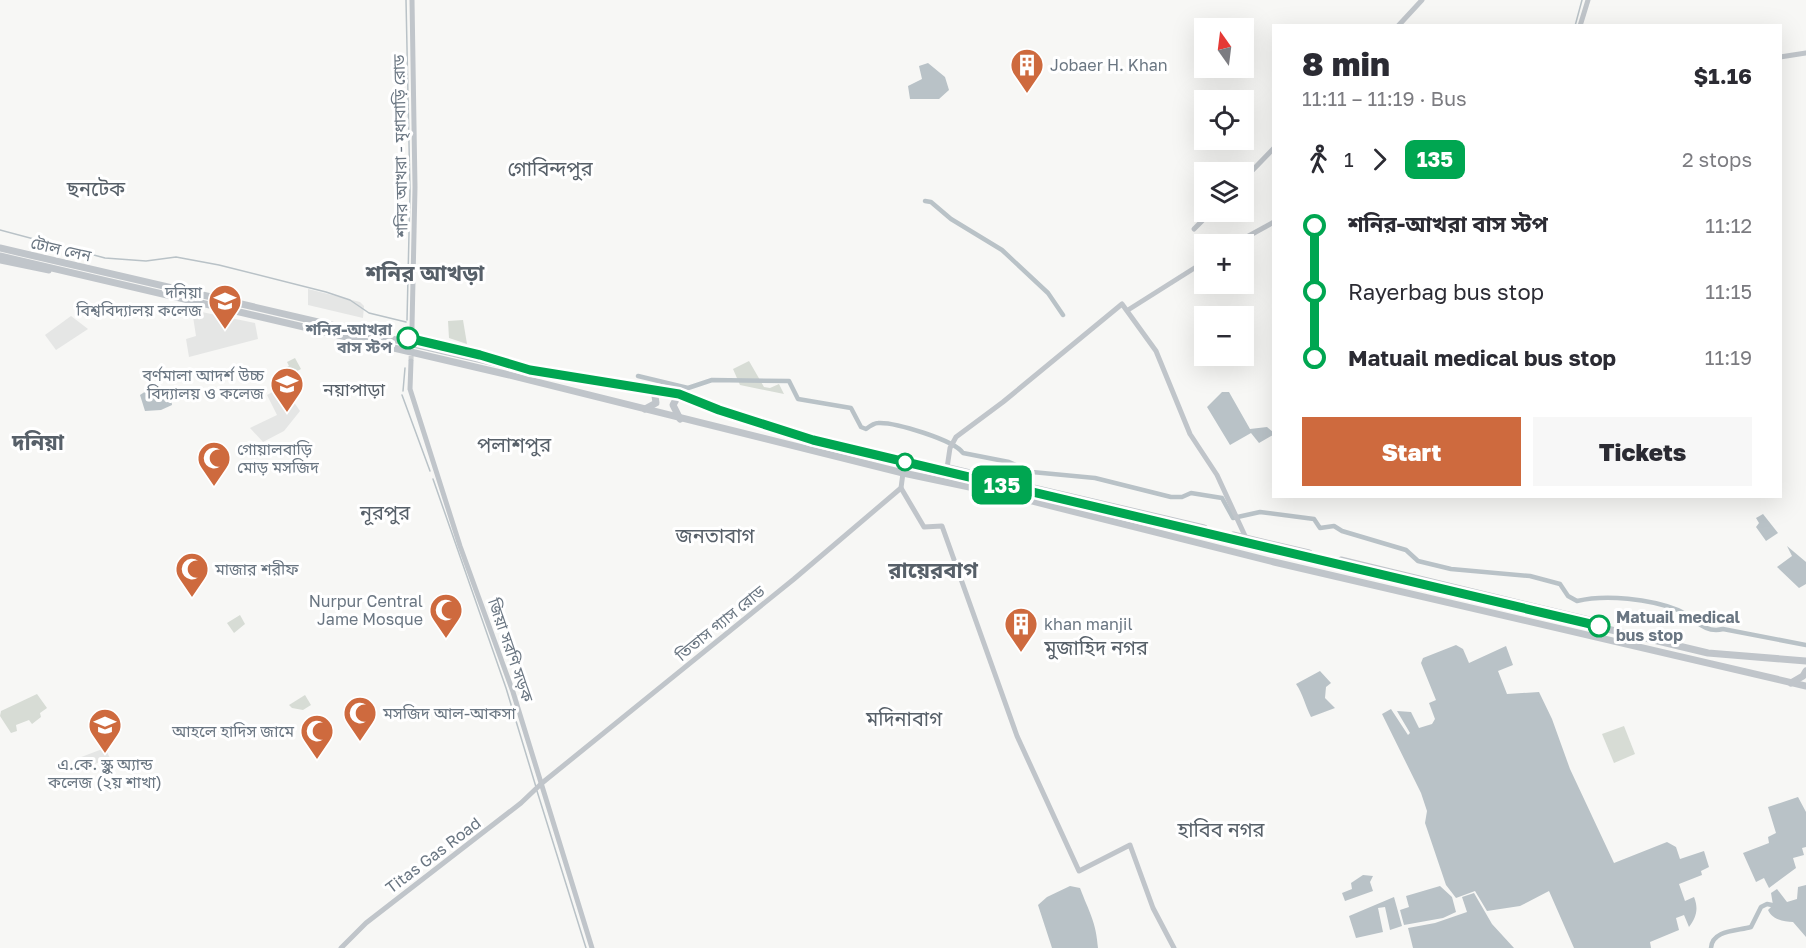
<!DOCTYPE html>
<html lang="en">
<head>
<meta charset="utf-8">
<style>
  :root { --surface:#fff; --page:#f7f7f7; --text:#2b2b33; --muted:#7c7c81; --accent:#ce6a3e }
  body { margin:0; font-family:"Golos Text","Noto Sans Bengali",sans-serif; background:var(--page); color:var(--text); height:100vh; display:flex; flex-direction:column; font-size:22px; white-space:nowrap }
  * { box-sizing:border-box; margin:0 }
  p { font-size:20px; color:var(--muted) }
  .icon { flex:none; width:33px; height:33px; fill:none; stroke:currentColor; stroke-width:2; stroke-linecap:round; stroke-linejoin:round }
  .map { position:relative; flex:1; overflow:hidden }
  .details { position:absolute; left:1272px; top:24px; width:510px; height:474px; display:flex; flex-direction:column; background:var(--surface); border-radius:0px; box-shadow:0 6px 24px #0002 }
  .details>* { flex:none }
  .badge { padding:0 12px; border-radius:9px; font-size:21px; line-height:39px }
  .needle { width:39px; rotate:346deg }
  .buttons { position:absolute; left:1194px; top:18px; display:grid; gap:12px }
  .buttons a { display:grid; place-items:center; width:60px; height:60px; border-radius:0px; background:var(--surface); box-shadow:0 6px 24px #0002; font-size:30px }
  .map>.badge { position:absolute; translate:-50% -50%; box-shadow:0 0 0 3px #fff }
  .legs { display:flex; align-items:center; gap:9px; height:66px; padding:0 30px; font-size:20px }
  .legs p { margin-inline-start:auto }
  .head { display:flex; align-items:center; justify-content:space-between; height:102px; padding:0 30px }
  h1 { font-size:33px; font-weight:800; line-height:45px }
  .button { display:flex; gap:12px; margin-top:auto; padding:12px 30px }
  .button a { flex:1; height:69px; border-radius:0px; background:var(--accent); color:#fff; font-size:24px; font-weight:800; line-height:69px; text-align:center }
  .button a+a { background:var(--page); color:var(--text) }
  ul { padding:0 30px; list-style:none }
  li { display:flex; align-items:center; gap:21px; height:66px; font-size:22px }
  li i { display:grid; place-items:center; width:9px; height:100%; margin:0 8px; background:currentColor }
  li i::after { content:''; width:15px; height:15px; margin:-8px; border:4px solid; border-radius:50%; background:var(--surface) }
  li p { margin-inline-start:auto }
  li:first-child i { background:linear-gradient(#0000 50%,currentColor 0) }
  li:last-child i { background:linear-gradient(currentColor 50%,#0000 0) }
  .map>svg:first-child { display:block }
  .built { fill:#e5e6e5 }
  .green { fill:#d7dcd5 }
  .water { fill:#b9c2c7 }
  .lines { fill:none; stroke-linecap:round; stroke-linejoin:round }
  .stream { stroke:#b9c2c7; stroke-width:1.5 }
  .canal { stroke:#b9c2c7; stroke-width:4.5 }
  .secondary-tunnel { stroke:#cdd0d2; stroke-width:5; stroke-dasharray:5 2.5; stroke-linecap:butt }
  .secondary { stroke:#c0c5ca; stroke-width:5 }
  .primary { stroke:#c0c5ca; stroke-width:5 }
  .highway { stroke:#c0c5ca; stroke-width:7 }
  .line-1-casing { stroke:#fff; stroke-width:14 }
  .line-1 { stroke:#00a651; stroke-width:9 }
  .stop-1-dot { fill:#fff; stroke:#00a651; stroke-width:3 }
  .labels { text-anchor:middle; stroke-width:6; stroke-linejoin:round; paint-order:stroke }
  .poi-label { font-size:16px; fill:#6a7682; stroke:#fff; text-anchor:start }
  .street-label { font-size:16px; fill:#6a7682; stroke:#fff }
  .stop-label { font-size:16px; font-weight:bold; fill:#6a7682; stroke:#fff; text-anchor:end }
  .neighbourhood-label { font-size:18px; fill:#576069; stroke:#fff }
  .quarter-label { font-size:20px; fill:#576069; stroke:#fff }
  .district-label { font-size:22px; font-weight:bold; fill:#576069; stroke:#fff }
</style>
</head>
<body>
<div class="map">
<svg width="1806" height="948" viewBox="0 0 1806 948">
  <rect width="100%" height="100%" fill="#f7f7f5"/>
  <g class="built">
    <path d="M308 289 360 302 364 306 363 318 308 305Z"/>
    <path d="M192 310 255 323 258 339 189 357 186 339 196 336Z"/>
    <path d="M71 316 88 329 56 350 45 335Z"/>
    <path d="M283 386 300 411 284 431 263 442 250 428 277 415 267 395Z"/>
    <path d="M105 748 110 758 80 770 76 759Z"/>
  </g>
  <g class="green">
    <path d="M463 320 467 344 449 338 448 321Z"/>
    <path d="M295 358 301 369 282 379 278 372 289 366 287 362Z"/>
    <path d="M749 361 764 387 770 388 779 384 784 394 740 385 733 369Z"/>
    <path d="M240 615 245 624 234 633 227 623Z"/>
    <path d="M37 694 47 708 40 713 41 717 32 724 29 720 16 725 17 731 11 733 0 716 1 711Z"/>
    <path d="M305 695 311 705 303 710 292 708 289 705Z"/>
    <path d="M1624 726 1635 754 1614 763 1602 734Z"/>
  </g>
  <g class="water">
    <path d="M928 63 945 77 949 90 939 99H910L908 86 922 79 919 66Z"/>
    <path d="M152 387 171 397 172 405 161 410 145 411 140 395Z"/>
    <path d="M1222 392H1229L1250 429 1267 427 1273 432V435L1259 443 1251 433 1230 445 1207 407Z"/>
    <path d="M1763 514 1778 533 1766 541 1756 527 1759 523 1756 518Z"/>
    <path d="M1787 546 1806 562V584L1799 588 1777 567 1792 556Z"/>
    <path d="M1456 645 1463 649 1469 663 1506 646 1513 665 1498 671 1507 694 1539 692 1552 719 1570 769 1614 863 1667 842 1676 847 1680 859 1704 851 1709 867 1701 871 1702 875 1679 884 1685 901 1694 897C1699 909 1696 918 1689 927L1684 915 1676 918 1679 930 1650 942 1651 948H1574L1549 891 1520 906 1487 911 1475 891 1456 898 1446 885 1425 823 1427 811 1421 793 1382 714 1391 709 1408 735 1410 733 1397 711 1411 712 1419 728 1432 724 1435 719 1429 703 1436 700 1421 663 1423 658Z"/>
    <path d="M1320 671 1331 683 1326 687 1325 698 1335 708 1311 717C1305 705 1303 694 1296 684Z"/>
    <path d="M1798 797 1806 812V847L1802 848 1804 855 1793 858 1796 868 1769 888 1764 878 1756 882 1743 853 1769 843 1768 837 1776 833 1768 807Z"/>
    <path d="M1363 875 1373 876 1370 882 1373 891 1345 901 1342 893 1352 889 1351 883Z"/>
    <path d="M1806 885V937L1793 922C1783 922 1772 919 1768 910L1773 905 1771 893 1777 889 1787 902 1797 899 1798 887Z"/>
    <path d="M1070 886 1080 888C1089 912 1096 921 1098 948H1052L1038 905 1047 897Z"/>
    <path d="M1440 886 1452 897 1456 912 1443 918 1404 925 1400 910 1409 907 1406 896Z"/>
    <path d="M1474 893 1492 924 1514 948H1413L1408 928 1435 923 1467 912 1462 897Z"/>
    <path d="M1394 897 1402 926 1390 930 1385 907 1378 908 1383 932 1356 938 1349 916Z"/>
  </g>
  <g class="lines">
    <g class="stream">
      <path d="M406 0 410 191 407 320"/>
      <path d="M1575 26 1582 0"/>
      <path d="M0 230 105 258 146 261 176 257 219 265 326 292 350 300 369 313 406 322"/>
      <path d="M403 391 405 368"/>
      <path d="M402 395 430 471"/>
      <path d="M433 479 506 688 536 787"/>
      <path d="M537 791 586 948"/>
    </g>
    <g class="canal">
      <path d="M925 201 931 202 951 219 1002 250 1048 293 1063 315"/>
      <path d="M638 376 688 388 712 380 789 381 798 399 851 408 861 427 866 429C870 426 874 423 878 423 895 422 954 440 963 453L1009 462 1032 472 1095 478 1171 497H1182L1191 493 1222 498 1233 518 1260 512 1314 519 1320 528 1334 526 1342 531 1406 550 1418 561 1451 569 1530 576 1560 584 1568 596 1577 601C1606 594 1650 599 1678 610 1694 617 1703 634 1723 629L1806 645"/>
      <path d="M1711 948C1712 930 1737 931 1751 927L1761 907 1767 904 1777 906"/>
    </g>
    <path class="secondary-tunnel" d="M411 361 412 327"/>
    <g class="secondary">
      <path d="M412 0 415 187 412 327"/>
      <path d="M1398 26 1422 0"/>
      <path d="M1580 26 1588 0"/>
      <path d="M1780 57 1806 53"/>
      <path d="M1244 179 1274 148"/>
      <path d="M1194 229 1211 212"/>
      <path d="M1234 244 1274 222"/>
      <path d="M1128 310 1204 262"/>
      <path d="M411 361 410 389 460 546 513 692 592 948"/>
      <path d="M947 468 950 448 956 437 1003 402 1122 304 1156 351 1190 434 1217 475 1246 538"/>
      <path d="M901 488 924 527 942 526 1017 736 1079 871 1130 845 1153 908 1174 948"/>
      <path d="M341 948 366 923 521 803 542 783 794 579 901 488 903 473"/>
    </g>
    <path class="primary" d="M0 261 49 271"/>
    <g class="highway">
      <path d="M0 248 508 366 679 394 813 440 1708 653 1806 661"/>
      <path d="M0 256 505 374 903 473 1012 496 1274 562 1806 686"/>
      <path d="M679 394 673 405 680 419"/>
      <path d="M645 409 656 403 654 389"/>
      <path d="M949 468 1204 528"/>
      <path d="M1233 535 1309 553"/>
      <path d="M1341 560 1589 620"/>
      <path d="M1791 683 1803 676 1806 671"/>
    </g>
  </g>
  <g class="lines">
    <defs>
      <path id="line-1" d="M408 338 480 355 530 370 679 394 719 410 813 440 1599 626"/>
    </defs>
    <use href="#line-1" class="line-1-casing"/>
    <use href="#line-1" class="line-1"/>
  </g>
  <defs>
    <symbol id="building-pin" viewBox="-11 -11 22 30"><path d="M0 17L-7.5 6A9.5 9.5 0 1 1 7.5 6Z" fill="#ce6a3e" stroke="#fff"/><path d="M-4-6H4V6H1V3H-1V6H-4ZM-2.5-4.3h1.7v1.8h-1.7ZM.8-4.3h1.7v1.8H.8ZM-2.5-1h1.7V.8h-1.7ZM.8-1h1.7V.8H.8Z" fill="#fff"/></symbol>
    <symbol id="university-pin" viewBox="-11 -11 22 30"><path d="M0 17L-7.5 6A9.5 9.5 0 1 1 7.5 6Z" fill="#ce6a3e" stroke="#fff"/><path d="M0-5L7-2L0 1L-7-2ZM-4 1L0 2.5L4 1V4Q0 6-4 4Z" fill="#fff"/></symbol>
    <symbol id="mosque-pin" viewBox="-11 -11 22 30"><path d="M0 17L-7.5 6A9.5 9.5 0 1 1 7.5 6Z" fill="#ce6a3e" stroke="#fff"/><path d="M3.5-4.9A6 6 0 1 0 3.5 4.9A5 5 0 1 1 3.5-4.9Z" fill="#fff"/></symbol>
    <symbol id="school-pin" viewBox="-11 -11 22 30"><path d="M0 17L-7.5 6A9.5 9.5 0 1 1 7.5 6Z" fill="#ce6a3e" stroke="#fff"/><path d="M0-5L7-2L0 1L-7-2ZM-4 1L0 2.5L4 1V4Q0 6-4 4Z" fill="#fff"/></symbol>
  </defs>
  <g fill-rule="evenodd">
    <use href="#building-pin" x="1008" y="46" width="38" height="52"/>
    <use href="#university-pin" x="206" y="282" width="38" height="52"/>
    <use href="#university-pin" x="268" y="365" width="38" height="52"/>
    <use href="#mosque-pin" x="195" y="439" width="38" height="52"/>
    <use href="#mosque-pin" x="173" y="550" width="38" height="52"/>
    <use href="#mosque-pin" x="427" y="591" width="38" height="52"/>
    <use href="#building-pin" x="1002" y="605" width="38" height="52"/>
    <use href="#mosque-pin" x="341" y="694" width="38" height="52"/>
    <use href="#school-pin" x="86" y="706" width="38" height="52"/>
    <use href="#mosque-pin" x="298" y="712" width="38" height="52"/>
  </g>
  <g class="stop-1-dot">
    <circle cx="408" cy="338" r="10"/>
    <circle cx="905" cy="462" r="8"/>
    <circle cx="1599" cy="626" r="10"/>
  </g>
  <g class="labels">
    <g class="poi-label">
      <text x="1050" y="71">Jobaer H. Khan</text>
      <text x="202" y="298" text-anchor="end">দনিয়া<tspan x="202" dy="18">বিশ্ববিদ্যালয় কলেজ</tspan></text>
      <text x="264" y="381" text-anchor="end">বর্ণমালা আদর্শ উচ্চ<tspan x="264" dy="18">বিদ্যালয় ও কলেজ</tspan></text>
      <text x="237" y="455">গোয়ালবাড়ি<tspan x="237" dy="18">মোড় মসজিদ</tspan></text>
      <text x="215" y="575">মাজার শরীফ</text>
      <text x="423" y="607" text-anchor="end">Nurpur Central<tspan x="423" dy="18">Jame Mosque</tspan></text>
      <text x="1044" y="630">khan manjil</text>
      <text x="383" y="719">মসজিদ আল-আকসা</text>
      <text x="294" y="737" text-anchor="end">আহলে হাদিস জামে</text>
      <text x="105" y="770" text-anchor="middle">এ.কে. স্কুল অ্যান্ড<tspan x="105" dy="18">কলেজ (২য় শাখা)</tspan></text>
    </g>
    <g class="street-label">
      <text transform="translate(400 146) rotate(-91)" y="6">শনির আখরা - মৃধাবাড়ি রোড</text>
      <text transform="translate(61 249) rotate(13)" y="6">টোল লেন</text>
      <text transform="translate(720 623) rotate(-39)" y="6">তিতাস গ্যাস রোড</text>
      <text transform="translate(511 650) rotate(71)" y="6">জিয়া সরণি সড়ক</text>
      <text transform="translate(433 855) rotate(-37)" y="6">Titas Gas Road</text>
    </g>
    <g class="stop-label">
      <text x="392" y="335">শনির-আখরা<tspan x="392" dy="18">বাস স্টপ</tspan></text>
      <text x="1616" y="623" text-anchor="start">Matuail medical<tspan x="1616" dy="18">bus stop</tspan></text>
    </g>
    <g class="neighbourhood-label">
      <text x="354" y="396">নয়াপাড়া</text>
    </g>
    <g class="quarter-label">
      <text x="550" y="176">গোবিন্দপুর</text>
      <text x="96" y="196">ছনটেক</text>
      <text x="514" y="452">পলাশপুর</text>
      <text x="385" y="520">নূরপুর</text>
      <text x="715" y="543">জনতাবাগ</text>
      <text x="1096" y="655">মুজাহিদ নগর</text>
      <text x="904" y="726">মদিনাবাগ</text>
      <text x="1221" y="837">হাবিব নগর</text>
    </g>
    <g class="district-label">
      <text x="425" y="281">শনির আখড়া</text>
      <text x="38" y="450">দনিয়া</text>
      <text x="933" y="578">রায়েরবাগ</text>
    </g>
  </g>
</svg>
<div class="buttons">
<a><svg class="needle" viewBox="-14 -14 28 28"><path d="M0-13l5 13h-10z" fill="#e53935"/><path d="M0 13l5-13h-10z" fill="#7c7c81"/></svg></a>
<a><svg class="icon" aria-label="locate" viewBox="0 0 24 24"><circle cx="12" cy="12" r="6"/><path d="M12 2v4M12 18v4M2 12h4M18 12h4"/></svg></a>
<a><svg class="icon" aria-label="layers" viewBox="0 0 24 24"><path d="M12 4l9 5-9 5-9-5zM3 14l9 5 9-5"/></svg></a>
<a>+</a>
<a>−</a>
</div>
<b class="badge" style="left:1002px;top:485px;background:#00a651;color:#fff">135</b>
<section class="details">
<div class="head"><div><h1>8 min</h1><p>11:11 – 11:19 · Bus</p></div><b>$1.16</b></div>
<div class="legs"><svg class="icon" aria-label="walk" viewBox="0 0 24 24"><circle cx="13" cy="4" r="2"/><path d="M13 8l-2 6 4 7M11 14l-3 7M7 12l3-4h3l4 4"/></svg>1<svg class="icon" aria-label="forward" viewBox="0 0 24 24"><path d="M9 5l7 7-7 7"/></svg><b class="badge" style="background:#00a651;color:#fff">135</b><p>2 stops</p></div>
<ul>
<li><i style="color:#00a651"></i><b>শনির-আখরা বাস স্টপ</b><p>11:12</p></li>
<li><i style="color:#00a651"></i><span>Rayerbag bus stop</span><p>11:15</p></li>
<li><i style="color:#00a651"></i><b>Matuail medical bus stop</b><p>11:19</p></li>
</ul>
<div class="button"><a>Start</a><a>Tickets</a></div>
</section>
</div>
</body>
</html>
